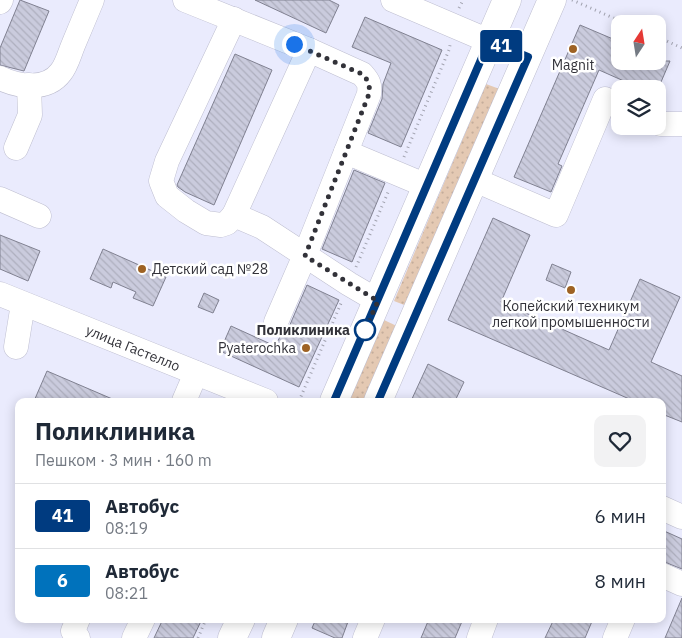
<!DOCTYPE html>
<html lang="ru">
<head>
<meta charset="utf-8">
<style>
  :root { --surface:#fff; --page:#f2f2f3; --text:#1f2937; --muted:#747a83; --line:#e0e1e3 }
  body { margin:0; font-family:"IBM Plex Sans",sans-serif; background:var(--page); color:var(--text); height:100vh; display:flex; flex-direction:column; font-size:19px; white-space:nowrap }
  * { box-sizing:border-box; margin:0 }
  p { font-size:16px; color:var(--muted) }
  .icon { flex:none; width:28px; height:28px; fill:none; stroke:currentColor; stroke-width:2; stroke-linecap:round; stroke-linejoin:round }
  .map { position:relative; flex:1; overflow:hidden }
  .sheet { position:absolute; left:15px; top:398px; width:651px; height:225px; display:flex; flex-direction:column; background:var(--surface); border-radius:10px; box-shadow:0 2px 12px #0003 }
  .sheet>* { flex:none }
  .badge { padding:0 10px; border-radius:4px; font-size:18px; line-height:32px }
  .needle { width:32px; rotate:12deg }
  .tools { position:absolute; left:611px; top:15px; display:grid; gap:10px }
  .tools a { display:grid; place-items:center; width:55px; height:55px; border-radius:10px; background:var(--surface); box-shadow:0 2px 12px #0003; font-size:25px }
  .you { position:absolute; width:25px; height:25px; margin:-12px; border:4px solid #fff; border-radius:50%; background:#1a73e8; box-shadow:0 0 0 8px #1a73e833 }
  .map>.badge { position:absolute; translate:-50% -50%; box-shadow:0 0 0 2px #fff }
  .round { display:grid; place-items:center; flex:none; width:52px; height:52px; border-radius:10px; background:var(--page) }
  .headline { display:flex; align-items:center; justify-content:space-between; height:85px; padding:0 20px }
  h1 { font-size:24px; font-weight:800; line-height:38px }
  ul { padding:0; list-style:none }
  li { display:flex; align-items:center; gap:15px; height:65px; padding:0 20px; border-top:1px solid var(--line) }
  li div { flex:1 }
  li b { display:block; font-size:19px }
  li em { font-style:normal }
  li .badge { min-width:55px; font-weight:700; text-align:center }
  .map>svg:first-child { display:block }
  .grass { fill:url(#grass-dots) }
  .building { fill:url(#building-back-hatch); stroke:#808191 }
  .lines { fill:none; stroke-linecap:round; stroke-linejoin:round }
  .minor-casing { stroke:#bebed0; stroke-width:25 }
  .major-casing { stroke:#bebed0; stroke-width:29 }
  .path { stroke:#a1a2af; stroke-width:3; stroke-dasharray:1 4; stroke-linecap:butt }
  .minor { stroke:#fff; stroke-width:24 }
  .major { stroke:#fff; stroke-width:28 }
  .line-casing { stroke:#fff; stroke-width:11 }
  .line { stroke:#003b80; stroke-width:8 }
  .walk { stroke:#323239; stroke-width:5; stroke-dasharray:0 9 }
  .poi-dot { fill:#9e6224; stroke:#fff; stroke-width:2 }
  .stop-dot { fill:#fff; stroke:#003b80; stroke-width:2.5 }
  .labels { text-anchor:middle; stroke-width:5; stroke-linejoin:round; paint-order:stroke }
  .poi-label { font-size:14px; fill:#323239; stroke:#fff }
  .stop-label { font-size:14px; font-weight:bold; fill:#323239; stroke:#fff; text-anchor:end }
  .street-label { font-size:14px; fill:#323239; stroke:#fff }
</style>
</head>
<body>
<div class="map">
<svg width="682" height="638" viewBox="0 0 682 638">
  <defs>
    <pattern id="grass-dots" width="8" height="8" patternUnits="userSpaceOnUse" patternTransform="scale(1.25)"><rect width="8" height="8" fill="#e4c9b3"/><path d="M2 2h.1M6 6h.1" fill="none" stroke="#c4ad9b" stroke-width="1.8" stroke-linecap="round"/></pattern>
    <pattern id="building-back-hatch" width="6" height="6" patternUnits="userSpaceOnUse" patternTransform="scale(1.25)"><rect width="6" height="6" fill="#cacbdd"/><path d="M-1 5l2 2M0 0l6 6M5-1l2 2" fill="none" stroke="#aeafbe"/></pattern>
  </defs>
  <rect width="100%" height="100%" fill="#eaebfd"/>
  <g class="grass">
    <path d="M486 84 505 91 412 308 394 301Z"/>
    <path d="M384 320 401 328 370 401H349Z"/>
  </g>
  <g class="building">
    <path d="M20 0 49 11 24 71 0 65V48Z"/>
    <path d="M255 0H329L339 5 326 33Z"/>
    <path d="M365 17 442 50 401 147 368 133 382 99 383 84 391 63 352 47Z"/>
    <path d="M580 25 620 42V61H670L658 89H642L599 70 558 164 562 166 551 192 514 177Z"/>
    <path d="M235 54 272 70 214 205 185 192 178 187 177 185Z"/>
    <path d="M354 170 385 183 352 262 322 249Z"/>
    <path d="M493 218 530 235 501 302 609 350 640 279 680 297 651 362 682 376V422L662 414V401H634L448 320Z"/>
    <path d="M0 235 40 251 28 281 0 269Z"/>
    <path d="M103 249 166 277 153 306 133 298 136 292 113 282 111 288 90 279Z"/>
    <path d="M552 264 571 272 565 288 546 280Z"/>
    <path d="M307 285 339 300 299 387 220 351 231 326 275 346 281 335 285 333 289 327Z"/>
    <path d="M204 293 219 300 213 313 198 307Z"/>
    <path d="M428 364 464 382 455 401H411Z"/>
    <path d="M47 371 117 401H34Z"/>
    <path d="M662 530 682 539V569L662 561Z"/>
    <path d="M682 598V638H665Z"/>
    <path d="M163 619H202L193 638H154Z"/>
    <path d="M316 619H349L342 638H335L312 628Z"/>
    <path d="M429 619H463L455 638H421Z"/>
    <path d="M554 619H593L585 638H545Z"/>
  </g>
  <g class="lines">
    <defs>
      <g id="minor">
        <path d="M185 0 309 50 362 74C369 82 370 84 369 94L305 255 276 322"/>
        <path d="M393 0 489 41"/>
        <path d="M0 2 1 0"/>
        <path d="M234 19 167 161 161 181 167 196 186 211 206 223 221 225 227 223 234 215 309 50"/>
        <path d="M0 78C19 87 47 91 61 72 67 65 70 52 74 43 80 29 86 14 92 0"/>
        <path d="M658 123 661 124H682"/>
        <path d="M16 148 30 115 29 85"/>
        <path d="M346 152 427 186"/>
        <path d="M475 180 556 215 605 99 620 106"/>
        <path d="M0 199 39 216"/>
        <path d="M234 215 262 227 349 284 378 301"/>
        <path d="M0 294 266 401"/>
        <path d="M16 347 23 304"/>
        <path d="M184 401 196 373"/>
        <path d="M662 508 682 517"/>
        <path d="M662 575 682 584"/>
        <path d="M78 638 73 631 78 619"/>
        <path d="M134 638 143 619"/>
        <path d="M365 638 373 619"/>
        <path d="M479 638 486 619"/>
        <path d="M615 638 623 619"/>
      </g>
      <g id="major">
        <path d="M334 401 507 0"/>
        <path d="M378 401 552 0"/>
        <path d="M232 638 241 619"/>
        <path d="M276 638 284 619"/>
      </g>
    </defs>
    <use href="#minor" class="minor-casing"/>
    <use href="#major" class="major-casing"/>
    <g class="path">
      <path d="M572 0 627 24"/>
      <path d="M459 8 463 0"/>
      <path d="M658 37 682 48"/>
      <path d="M404 157 449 50 450 45"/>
      <path d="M356 267 389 190"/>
      <path d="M299 401 342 301"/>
      <path d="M198 638 206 619"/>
    </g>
    <use href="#minor" class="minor"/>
    <use href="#major" class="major"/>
  </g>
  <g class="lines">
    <defs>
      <path id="line" d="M334 401 489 41 528 57 378 401"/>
    </defs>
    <use href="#line" class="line-casing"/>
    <use href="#line" class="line"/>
    <path class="walk" d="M294 44 362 74C369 81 370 85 369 94L305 256 378 301 365 330"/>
  </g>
  <g class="poi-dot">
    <circle cx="573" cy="49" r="5"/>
    <circle cx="142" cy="269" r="5"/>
    <circle cx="571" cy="290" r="5"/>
    <circle cx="306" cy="348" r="5"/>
  </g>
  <circle class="stop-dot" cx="365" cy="330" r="10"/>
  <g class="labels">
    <g class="poi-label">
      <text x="573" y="70">Magnit</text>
      <text x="152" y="274" text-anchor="start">Детский сад №28</text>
      <text x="571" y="311">Копейский техникум<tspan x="571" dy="16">легкой промышенности</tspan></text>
      <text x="296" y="353" text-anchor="end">Pyaterochka</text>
    </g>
    <g class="stop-label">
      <text x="350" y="335">Поликлиника</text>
    </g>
    <g class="street-label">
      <text transform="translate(133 348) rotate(22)" y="5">улица Гастелло</text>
    </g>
  </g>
</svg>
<div class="tools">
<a><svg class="needle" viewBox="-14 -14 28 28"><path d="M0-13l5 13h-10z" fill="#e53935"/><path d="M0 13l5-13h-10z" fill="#747a83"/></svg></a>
<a><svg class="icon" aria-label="layers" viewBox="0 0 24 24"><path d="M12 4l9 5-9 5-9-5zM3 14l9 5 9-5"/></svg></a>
</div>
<div class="you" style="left:294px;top:44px"></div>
<b class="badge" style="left:501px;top:46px;background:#003b80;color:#fff">41</b>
<section class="sheet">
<div class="headline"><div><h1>Поликлиника</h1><p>Пешком · 3 мин · 160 m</p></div><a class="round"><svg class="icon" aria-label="heart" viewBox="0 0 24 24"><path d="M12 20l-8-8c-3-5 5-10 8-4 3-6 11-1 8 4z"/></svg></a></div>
<ul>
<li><span class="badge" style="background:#003b80;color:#fff">41</span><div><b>Автобус</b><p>08:19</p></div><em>6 мин</em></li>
<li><span class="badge" style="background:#0072bc;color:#fff">6</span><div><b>Автобус</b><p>08:21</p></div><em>8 мин</em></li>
</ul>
</section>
</div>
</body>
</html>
